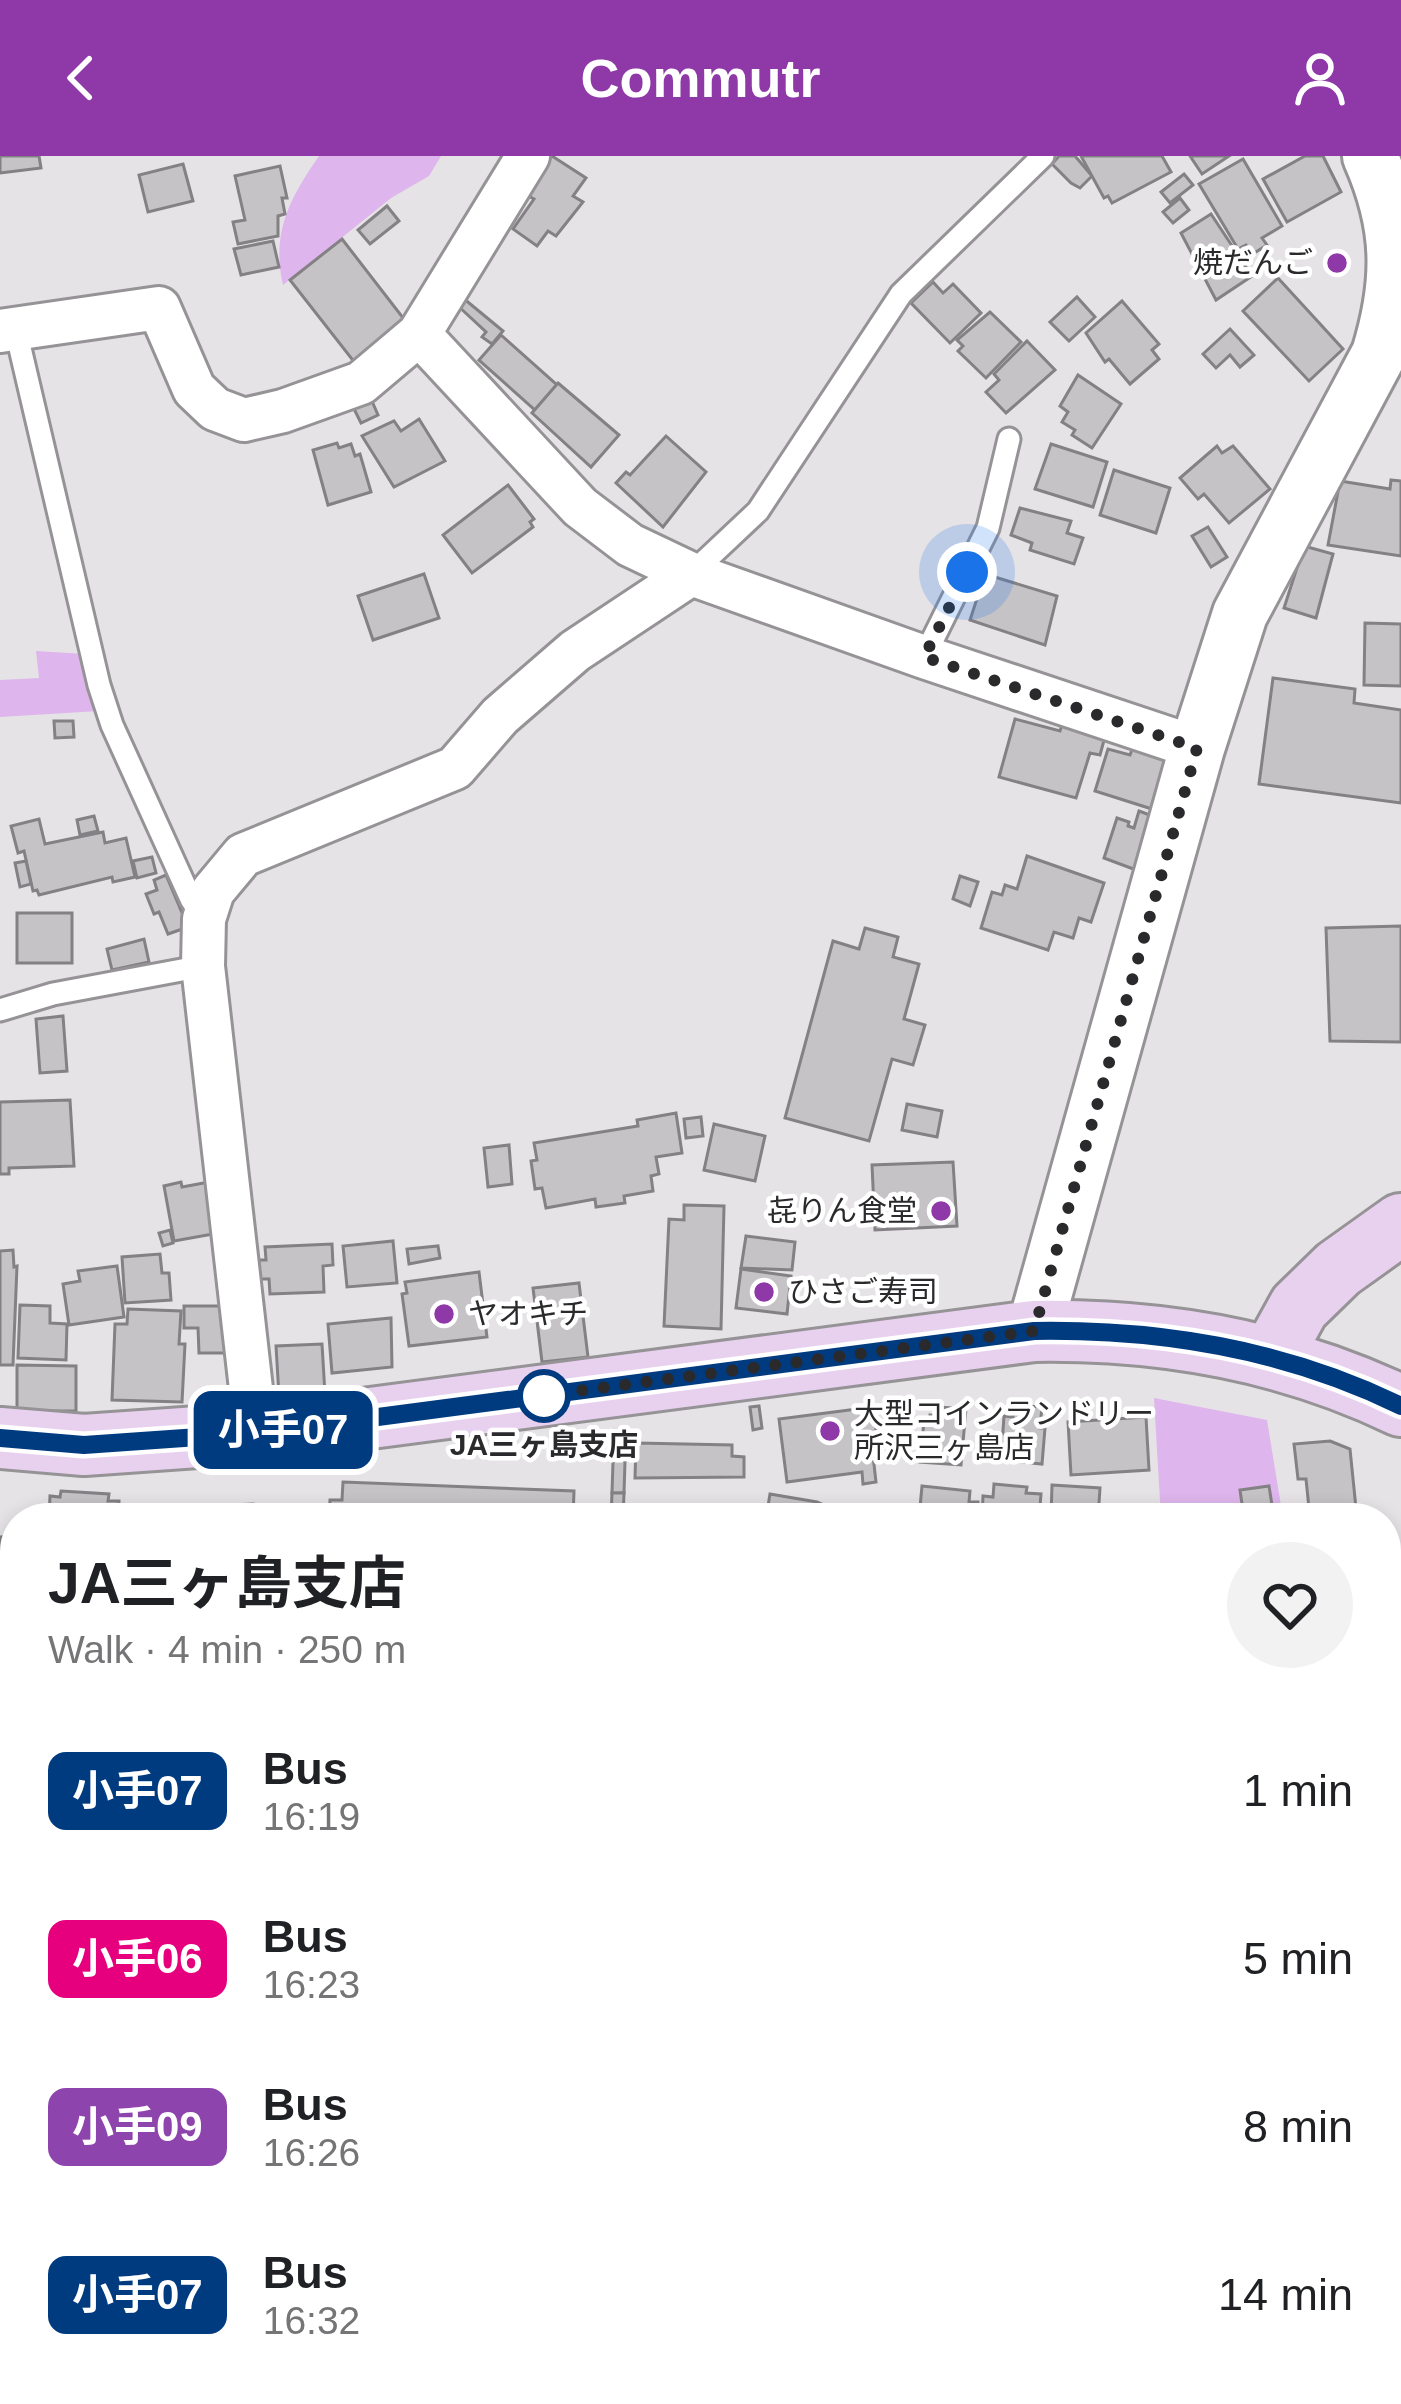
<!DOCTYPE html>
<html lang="en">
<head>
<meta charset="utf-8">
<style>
  :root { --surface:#fff; --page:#f2f2f2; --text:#202124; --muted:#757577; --accent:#8e39a7 }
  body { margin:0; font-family:Helvetica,"Noto Sans JP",sans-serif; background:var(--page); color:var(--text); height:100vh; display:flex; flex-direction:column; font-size:45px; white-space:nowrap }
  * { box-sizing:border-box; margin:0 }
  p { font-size:39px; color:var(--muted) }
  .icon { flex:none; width:66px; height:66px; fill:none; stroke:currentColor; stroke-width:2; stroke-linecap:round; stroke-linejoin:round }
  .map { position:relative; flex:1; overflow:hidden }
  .side { position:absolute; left:0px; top:1347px; width:1401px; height:903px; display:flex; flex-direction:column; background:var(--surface); border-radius:48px 48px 0 0; box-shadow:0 6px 18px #0003 }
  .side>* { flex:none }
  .badge { padding:0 24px; border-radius:18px; font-size:42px; line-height:78px }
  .you { position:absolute; width:60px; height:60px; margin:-30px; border:9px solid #fff; border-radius:50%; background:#1a73e8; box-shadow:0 0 0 18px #1a73e833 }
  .map>.badge { position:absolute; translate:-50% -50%; box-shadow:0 0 0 6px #fff }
  .round { display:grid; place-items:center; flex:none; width:126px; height:126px; border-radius:63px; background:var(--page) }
  .summary { display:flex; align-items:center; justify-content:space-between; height:204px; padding:0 48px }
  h1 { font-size:57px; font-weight:700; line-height:90px }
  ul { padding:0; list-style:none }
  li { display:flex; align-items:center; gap:36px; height:168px; padding:0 48px }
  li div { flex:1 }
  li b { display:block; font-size:45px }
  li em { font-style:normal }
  li .badge { min-width:132px; font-weight:700; text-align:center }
  header { display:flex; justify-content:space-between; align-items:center; height:156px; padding:0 48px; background:var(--accent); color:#fff; font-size:54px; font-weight:700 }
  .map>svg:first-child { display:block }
  .green { fill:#deb5ec }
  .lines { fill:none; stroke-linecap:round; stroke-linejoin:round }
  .stream { stroke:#a47bb1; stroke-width:12 }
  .building { fill:#c6c3c7; stroke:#848185; stroke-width:3 }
  .service-casing { stroke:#969397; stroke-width:27 }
  .minor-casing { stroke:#969397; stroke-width:48 }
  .tertiary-casing { stroke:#969397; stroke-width:60 }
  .secondary-casing { stroke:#969397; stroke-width:66 }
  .service { stroke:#fff; stroke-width:21 }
  .minor { stroke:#fff; stroke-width:42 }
  .tertiary { stroke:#fff; stroke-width:54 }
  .secondary { stroke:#e8d1ef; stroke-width:60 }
  .line-casing { stroke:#fff; stroke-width:27 }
  .line { stroke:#003b80; stroke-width:18 }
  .walk { stroke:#2a292b; stroke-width:12; stroke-dasharray:0 21.6 }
  .poi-dot { fill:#8e39a7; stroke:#fff; stroke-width:4.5 }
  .stop-dot { fill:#fff; stroke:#003b80; stroke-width:6 }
  .labels { text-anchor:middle; stroke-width:9; stroke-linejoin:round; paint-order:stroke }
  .poi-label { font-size:30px; fill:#2a292b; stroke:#fff; text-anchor:start }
  .stop-label { font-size:30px; font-weight:bold; fill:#2a292b; stroke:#fff }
</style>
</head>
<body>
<header><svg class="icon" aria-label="back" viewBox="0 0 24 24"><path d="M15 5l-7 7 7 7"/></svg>Commutr<svg class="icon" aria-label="person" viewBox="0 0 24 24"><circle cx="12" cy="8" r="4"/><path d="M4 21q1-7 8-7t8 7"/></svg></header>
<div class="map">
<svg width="1401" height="2248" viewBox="0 0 1401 2248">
  <rect width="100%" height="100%" fill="#e6e3e7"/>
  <g class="green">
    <path d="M319 0H441L429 20 391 42 283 129C271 77 290 42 319 0Z"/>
    <path d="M36 495 85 498 99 555 0 561V524L39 522Z"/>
    <path d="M1154 1242 1267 1264 1283 1362H1161Z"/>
    <path d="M0 2037 15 2046V2082L0 2074Z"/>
  </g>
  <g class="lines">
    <g class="stream">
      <path d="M1386 2014 1401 2019"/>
      <path d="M0 2083 15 2093"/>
    </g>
  </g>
  <g class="building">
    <path d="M0 0H39L41 12 0 17Z"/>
    <path d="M552 0 586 22 573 40 583 46 556 80 548 75 537 90 513 73 534 43 525 38Z"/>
    <path d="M1059 0H1075L1092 20 1080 32 1071 27 1052 8Z"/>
    <path d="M1081 0H1162L1171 16 1112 47 1108 40 1104 42Z"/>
    <path d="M1190 0H1229L1202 18Z"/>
    <path d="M1305 0H1323L1341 36 1287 66 1263 23Z"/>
    <path d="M1243 3 1282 70 1262 82 1267 89 1251 99 1246 89 1238 93 1199 28Z"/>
    <path d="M183 8 193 45 148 56 139 19Z"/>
    <path d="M280 10 287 42H282L285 58 278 60V80L238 88 233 66 245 64 235 20Z"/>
    <path d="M1184 18 1193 29 1170 47 1161 36Z"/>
    <path d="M1180 42 1189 54 1173 67 1163 56Z"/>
    <path d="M387 50 399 65 370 88 358 74Z"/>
    <path d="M1211 58 1252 120 1216 144 1181 77Z"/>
    <path d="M342 83 407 167 355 207 290 124Z"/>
    <path d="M273 85 279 111 241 119 234 93Z"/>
    <path d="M1278 122 1343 193 1309 225 1243 155Z"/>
    <path d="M933 126 943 137 953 128 981 157 950 187 911 147Z"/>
    <path d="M1077 141 1095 161 1069 185 1050 166Z"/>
    <path d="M463 142 503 175 492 188 482 181 486 176 457 149Z"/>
    <path d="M1122 145 1159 188 1152 194 1159 203 1130 228 1109 203 1105 206 1086 177Z"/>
    <path d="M990 156 1021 186 986 222 958 195 963 190 957 184Z"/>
    <path d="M1230 173 1254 199 1240 211 1230 199 1216 212 1203 198Z"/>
    <path d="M501 179 557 229 535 254 479 204Z"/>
    <path d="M1027 185 1055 214 1006 257 986 236 999 224 994 218Z"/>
    <path d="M1078 219 1121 248 1092 292 1072 279 1075 274 1062 266 1068 256 1060 250Z"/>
    <path d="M558 227 619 279 591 311 532 257Z"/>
    <path d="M368 236 378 259 361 267 350 245Z"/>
    <path d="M419 263 445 305 394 331 362 280 394 265 401 275Z"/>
    <path d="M666 280 706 316 663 371 616 327 626 316 630 319Z"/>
    <path d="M337 287 339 292 351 288 355 300 360 298 371 336 328 349 313 294Z"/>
    <path d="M1051 288 1107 306 1093 351 1035 333Z"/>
    <path d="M1217 290 1222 297 1233 290 1270 333 1229 367 1204 338 1198 343 1180 322Z"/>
    <path d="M1114 314 1170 332 1156 377 1100 359Z"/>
    <path d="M1391 324 1401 325V400L1328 389 1340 325 1390 333Z"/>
    <path d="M508 329 534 363 530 366 533 371 472 417 443 379Z"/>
    <path d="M1020 352 1071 365 1067 377 1083 382 1074 408 1030 394 1032 387 1011 379Z"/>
    <path d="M1208 371 1227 401 1211 411 1192 380Z"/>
    <path d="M1304 390 1333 398 1316 462 1284 452Z"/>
    <path d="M424 418 439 462 373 484 358 440Z"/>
    <path d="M985 418 1057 440 1045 489 970 464Z"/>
    <path d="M1365 467 1401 468V530L1364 529Z"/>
    <path d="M1273 522 1355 533 1354 547 1401 554V647L1259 628Z"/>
    <path d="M1015 563 1060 575 1063 565 1106 577 1100 599 1090 597 1076 642 999 621Z"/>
    <path d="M54 565H73L74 581 55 582Z"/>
    <path d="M1134 588 1168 599 1152 653 1095 635 1108 593 1130 599Z"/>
    <path d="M1139 655 1155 661 1136 714 1104 702 1117 662 1129 666 1128 670 1134 672Z"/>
    <path d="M94 660 98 675 80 679 77 664Z"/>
    <path d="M39 663 45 688 103 676 105 687 126 682 135 721 113 726 112 721 39 739 37 734 33 735 24 695 18 697 11 670Z"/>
    <path d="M1027 700 1104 727 1091 766 1079 762 1073 782 1054 776 1048 794 981 772 992 736 1002 739 1005 729 1017 733Z"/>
    <path d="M152 701 156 717 137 722 133 705Z"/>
    <path d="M26 705 31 728 20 731 15 707Z"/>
    <path d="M166 719 188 771 168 778 159 756 154 758 146 738 157 734 154 724Z"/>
    <path d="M960 720 978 726 970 750 953 743Z"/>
    <rect x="17" y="757" width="55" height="50"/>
    <path d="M1401 770V886L1330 885 1326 772Z"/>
    <path d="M865 772 898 781 893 801 919 808 904 863 925 869 913 909 892 903 869 985 785 962 833 785 859 793Z"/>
    <path d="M144 783 149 806 112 814 107 793Z"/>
    <path d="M63 860 67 915 40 917 36 863Z"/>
    <path d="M70 944 74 1010 9 1012V1018H0V946Z"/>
    <path d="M907 948 942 955 937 981 902 974Z"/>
    <path d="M676 957 682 997 656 1001 659 1018 651 1020 653 1035 624 1040 625 1047 596 1051 595 1043 546 1052 542 1032 535 1033 531 1005 537 1004 534 987 638 970 637 964Z"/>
    <path d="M701 961 703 980 686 982 684 963Z"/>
    <path d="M714 968 765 980 755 1025 704 1014Z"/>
    <path d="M509 989 512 1028 488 1031 484 992Z"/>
    <path d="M953 1006 957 1070 875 1074 872 1009Z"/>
    <path d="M181 1026 182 1031 209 1026 213 1078 174 1085 164 1030Z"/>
    <path d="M684 1049 724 1050 721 1173 664 1170 669 1063 684 1064Z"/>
    <path d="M170 1074 173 1087 163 1090 159 1077Z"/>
    <path d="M746 1080 795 1086 792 1114 741 1112Z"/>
    <path d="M393 1085 397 1127 347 1131 343 1090Z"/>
    <path d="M332 1088 333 1109 323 1110 324 1136 270 1138 269 1123H260L259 1104H266L265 1091Z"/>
    <path d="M438 1090 440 1102 409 1108 407 1093Z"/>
    <path d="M13 1094 14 1111 17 1110 13 1209H0V1095Z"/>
    <path d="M160 1098 162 1117H169L171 1144 125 1147 122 1101Z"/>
    <path d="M117 1110 124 1161 69 1169 63 1128 80 1125 78 1115Z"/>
    <path d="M741 1113 791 1120 787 1158 736 1152Z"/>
    <path d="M479 1116 487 1181 409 1190 402 1138 407 1137 405 1126Z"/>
    <path d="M579 1127 588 1201 542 1206 533 1132Z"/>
    <path d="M20 1149 50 1150V1167L67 1168 66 1204 18 1202Z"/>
    <path d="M184 1150H231V1197H199L198 1172H184Z"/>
    <path d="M128 1153 181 1155 179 1188H185L182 1246 112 1244 115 1168H127Z"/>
    <path d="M391 1162 392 1211 332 1217 328 1168Z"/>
    <path d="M322 1188 325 1238 279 1240 276 1190Z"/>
    <path d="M17 1209 76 1210V1255H17Z"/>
    <path d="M1014 1249 1042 1251 1040 1272H1045L1042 1308 1001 1304 1004 1260 1013 1261Z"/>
    <path d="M759 1250 762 1272 753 1274 750 1251Z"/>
    <path d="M873 1251 877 1281 871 1282 876 1326 863 1328 862 1316 787 1326 779 1263Z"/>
    <path d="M938 1251 966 1253 961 1309 920 1306 924 1265H929L930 1259 938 1260Z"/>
    <path d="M1146 1261 1149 1314 1071 1319 1068 1266Z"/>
    <path d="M614 1274H626L624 1337H612Z"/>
    <path d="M1330 1285 1350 1293 1357 1362H1310L1306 1323H1298L1294 1288Z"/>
    <path d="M636 1287 732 1289V1300L744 1301V1321L635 1322Z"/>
    <path d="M343 1326 574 1335 573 1362H329L330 1344H342Z"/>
    <path d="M994 1328 1027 1331 1026 1337 1041 1338 1039 1362H982L983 1340 993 1341Z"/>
    <path d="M1052 1329 1100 1332 1098 1362H1051Z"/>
    <path d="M922 1330 970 1335 969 1346H978L977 1362H919Z"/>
    <path d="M1269 1330 1274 1362H1244L1240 1334Z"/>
    <path d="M61 1335 109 1338 108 1345H119V1350L125 1351 124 1362H49L50 1340 60 1341Z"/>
    <path d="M612 1337H624L623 1362H611Z"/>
    <path d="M770 1338 817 1346 826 1350 824 1362H766Z"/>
    <path d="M253 1348 254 1361 233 1362 232 1349Z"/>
    <path d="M14 1380 15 1466 0 1464V1381Z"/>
    <path d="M1386 1454 1401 1455V1519H1386Z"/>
    <path d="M0 1521H15V1573L0 1572Z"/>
    <path d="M0 1618 15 1619V1661L0 1660Z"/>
    <path d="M1386 1729 1398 1732 1390 1783H1386Z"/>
    <path d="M1389 1806 1401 1809V1830L1386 1826Z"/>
    <path d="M1386 1844 1391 1846 1388 1853 1395 1854 1388 1877 1396 1879 1390 1900 1386 1899Z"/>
    <path d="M1394 2160H1401V2193H1395Z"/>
    <path d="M1401 2196V2248H1381V2235H1386V2197Z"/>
  </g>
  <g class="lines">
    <defs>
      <g id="service">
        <path d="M16 175 99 529 112 569 191 743 204 763"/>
        <path d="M691 418 758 355 901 138 1043 0"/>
        <path d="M924 501 988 372 1009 283"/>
        <path d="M0 854 53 838 203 810"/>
      </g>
      <g id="minor">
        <path d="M0 175 159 152 194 233 215 253 244 264 283 255 361 227 419 178 528 0"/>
        <path d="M419 178 580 351 630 389 691 418 924 501 1197 592"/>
        <path d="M256 1277 203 810 204 763 213 735 243 699 455 612 500 560 575 495 691 418"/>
        <path d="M0 1483 15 1487"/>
        <path d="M1386 1686 1401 1687"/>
        <path d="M1271 2235V2248"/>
      </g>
      <g id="tertiary">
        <path d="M1034 1175 1197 592 1240 458 1379 198C1401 126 1401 70 1370 0"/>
        <path d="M1386 2046 1401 2049"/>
        <path d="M0 2124 15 2132"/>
      </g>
      <g id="secondary">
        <path d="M1272 1200 1299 1151 1338 1113 1401 1068"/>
        <path d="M0 1282 84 1289 256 1277 1034 1175C1161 1173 1285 1194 1401 1250"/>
      </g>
    </defs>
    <use href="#service" class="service-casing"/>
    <use href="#minor" class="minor-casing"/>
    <use href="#tertiary" class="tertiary-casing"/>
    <use href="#secondary" class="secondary-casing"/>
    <use href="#service" class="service"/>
    <use href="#minor" class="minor"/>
    <use href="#tertiary" class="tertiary"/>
    <use href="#secondary" class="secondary"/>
  </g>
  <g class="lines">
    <defs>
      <path id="line" d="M0 1282 84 1289 256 1277 1034 1175C1161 1173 1285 1193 1401 1250"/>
    </defs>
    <use href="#line" class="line-casing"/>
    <use href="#line" class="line"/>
    <path class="walk" d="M544 1240 531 1241 1034 1175 1197 592 924 501 967 416"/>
  </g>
  <g class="poi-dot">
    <circle cx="1337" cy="107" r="12"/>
    <circle cx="941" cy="1055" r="12"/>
    <circle cx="764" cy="1136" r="12"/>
    <circle cx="444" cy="1158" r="12"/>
    <circle cx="830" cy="1275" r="12"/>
  </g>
  <circle class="stop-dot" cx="544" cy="1240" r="24"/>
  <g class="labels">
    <g class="poi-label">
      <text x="1313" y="117" text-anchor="end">焼だんご</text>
      <text x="917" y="1065" text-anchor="end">㐂りん食堂</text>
      <text x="788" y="1146">ひさご寿司</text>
      <text x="468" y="1168">ヤオキチ</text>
      <text x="854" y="1268">大型コインランドリー<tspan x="854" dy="34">所沢三ヶ島店</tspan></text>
    </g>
    <g class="stop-label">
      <text x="544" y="1299">JA三ヶ島支店</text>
    </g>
  </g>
</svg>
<div class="you" style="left:967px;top:416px"></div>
<b class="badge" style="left:283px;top:1274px;background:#003b80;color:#fff">小手07</b>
<section class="side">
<div class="summary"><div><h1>JA三ヶ島支店</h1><p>Walk · 4 min · 250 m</p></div><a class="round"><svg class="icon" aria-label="heart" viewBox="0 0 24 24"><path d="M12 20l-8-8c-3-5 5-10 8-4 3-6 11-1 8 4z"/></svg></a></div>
<ul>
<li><span class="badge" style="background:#003b80;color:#fff">小手07</span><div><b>Bus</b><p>16:19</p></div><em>1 min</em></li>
<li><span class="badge" style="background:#e6007e;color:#fff">小手06</span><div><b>Bus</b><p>16:23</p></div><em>5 min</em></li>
<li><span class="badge" style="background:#8e44ad;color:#fff">小手09</span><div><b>Bus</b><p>16:26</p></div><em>8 min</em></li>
<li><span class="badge" style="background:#003b80;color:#fff">小手07</span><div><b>Bus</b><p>16:32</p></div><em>14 min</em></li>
</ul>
</section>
</div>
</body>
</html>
